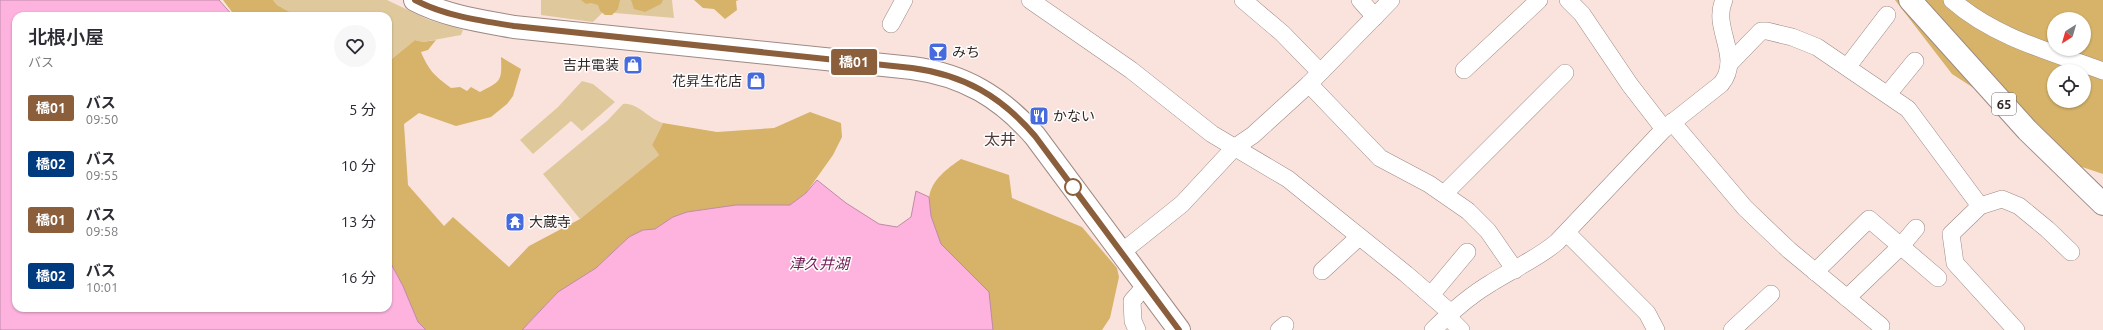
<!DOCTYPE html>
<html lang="ja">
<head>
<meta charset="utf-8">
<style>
  :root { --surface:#fff; --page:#f7f7f7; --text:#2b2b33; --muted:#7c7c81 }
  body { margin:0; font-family:Ubuntu,"Noto Sans JP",sans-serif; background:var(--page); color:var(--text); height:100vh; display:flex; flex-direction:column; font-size:15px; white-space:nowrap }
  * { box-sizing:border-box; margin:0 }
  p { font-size:13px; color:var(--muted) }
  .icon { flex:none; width:22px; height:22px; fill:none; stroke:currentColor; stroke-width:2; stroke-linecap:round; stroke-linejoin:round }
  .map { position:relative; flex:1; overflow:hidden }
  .drawer { position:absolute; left:12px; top:12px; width:380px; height:300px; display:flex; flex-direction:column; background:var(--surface); border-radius:12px; box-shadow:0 1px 3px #0004 }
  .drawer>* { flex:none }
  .badge { padding:0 8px; border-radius:3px; font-size:14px; line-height:26px }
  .needle { width:26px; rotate:217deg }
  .fabs { position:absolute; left:2047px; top:12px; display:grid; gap:8px }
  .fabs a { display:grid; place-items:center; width:44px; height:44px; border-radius:50%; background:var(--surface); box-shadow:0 1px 3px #0004; font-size:20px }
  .map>.badge { position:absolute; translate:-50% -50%; box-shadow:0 0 0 2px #fff }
  .round { display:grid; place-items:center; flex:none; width:42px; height:42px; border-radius:21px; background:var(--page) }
  .headline { display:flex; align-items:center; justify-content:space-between; height:68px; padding:0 16px }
  h1 { font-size:19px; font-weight:600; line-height:30px }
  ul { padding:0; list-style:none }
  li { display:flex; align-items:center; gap:12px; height:56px; padding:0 16px }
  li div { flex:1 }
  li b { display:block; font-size:15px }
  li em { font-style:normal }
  li .badge { min-width:44px; font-weight:700; text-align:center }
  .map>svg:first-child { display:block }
  .green { fill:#dfc99c }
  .forest { fill:#d6b369; fill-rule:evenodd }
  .water { fill:#fdb3de; stroke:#c089a7 }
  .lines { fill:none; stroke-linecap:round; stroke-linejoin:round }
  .minor-casing { stroke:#9e8983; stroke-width:18 }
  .major-casing { stroke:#9e8983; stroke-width:24 }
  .highway-casing { stroke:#9e8983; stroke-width:24 }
  .minor { stroke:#fff; stroke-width:17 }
  .major { stroke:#fff; stroke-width:22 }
  .highway { stroke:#fff; stroke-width:22 }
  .line-casing { stroke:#fff; stroke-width:9 }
  .line { stroke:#8b5e3c; stroke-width:6 }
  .stop-dot { fill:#fff; stroke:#8b5e3c; stroke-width:2 }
  .labels { text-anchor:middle; stroke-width:3; stroke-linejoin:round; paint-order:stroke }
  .shield { fill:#fff; stroke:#6f6867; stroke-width:1 }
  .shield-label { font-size:13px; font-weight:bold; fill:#312826 }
  .poi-label { font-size:14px; fill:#312826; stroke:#fff; text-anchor:start }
  .water-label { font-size:15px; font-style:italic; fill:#701d55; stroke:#fff }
  .quarter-label { font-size:16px; fill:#4e3b37; stroke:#fff }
</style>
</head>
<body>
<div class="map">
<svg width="2103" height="330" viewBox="0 0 2103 330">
  <rect width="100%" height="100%" fill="#fbe3dd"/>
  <g class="green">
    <path d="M273 0H387L429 20 463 30 461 35 423 42 415 40 388 62V16H297L277 5Z"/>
    <path d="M541 0H672L674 18 603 12 593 22 541 15Z"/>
    <path d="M582 81 593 84 615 102 582 131 571 121 533 154 520 140 558 107Z"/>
    <path d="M623 104C637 102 650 120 663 123L652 145 659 155 580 219 543 174 608 120Z"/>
  </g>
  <g class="forest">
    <path d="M223 0H273L277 5 297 16H235Z"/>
    <path d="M581 0H620L618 9 612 15H605L600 11 598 5 591 3 586 4Z"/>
    <path d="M631 0H663L661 4 645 12 634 9Z"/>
    <path d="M694 0H739L736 1 737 10 725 19 714 9 703 8Z"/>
    <path d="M1895 0H2103V174L2079 166 2040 131 1952 74ZM2054 19H2084V49H2054ZM2054 71H2084V101H2054Z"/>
    <path d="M415 40 423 42 436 40 428 50 421 52C429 71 435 76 451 88L460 87 467 91 471 87 480 92C501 81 502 82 501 57L521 69 513 96 507 104 491 117 456 126 419 113 404 124 408 185 444 226 453 217 509 267 529 246 580 219 659 155 652 145 663 123 717 132 774 128 810 112 841 123 842 137 833 155 806 193 790 205H737L687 212 673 217 655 229 643 230 629 237 596 268 558 292 522 330H426L418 322 403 286 388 258V62Z"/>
    <path d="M961 159 1009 175 1012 198 1082 227 1117 268 1119 277 1110 318 1102 330H991C973 299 925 233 929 198 931 180 948 168 961 159Z"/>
  </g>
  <g class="water">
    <path d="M0 0H219L233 16H16V308H388V258L403 286 418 322 426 330H0Z"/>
    <path d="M817 180 846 203 879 224 897 227 911 217 916 191 929 197 931 216 941 244 989 292 993 330H522L558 292 596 268 629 237 643 230 655 229 673 217 687 212 736 205H790L806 193Z"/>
  </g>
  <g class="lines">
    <defs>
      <g id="minor">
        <path d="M1030 0 1131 70 1212 134 1288 179 1406 274 1451 313"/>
        <path d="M1243 0 1282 33 1320 72"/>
        <path d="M1360 0 1375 17"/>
        <path d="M1568 0 1582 14 1630 85 1664 129"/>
        <path d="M1952 0C1994 37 2051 52 2103 71"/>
        <path d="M891 24 904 0"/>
        <path d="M1729 64 1761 31H1767L1792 37 1817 47 1908 109 1980 206"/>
        <path d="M1848 66 1887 15"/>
        <path d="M1464 70 1539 0"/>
        <path d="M1309 84 1380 158 1429 184 1468 211 1488 231 1515 270"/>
        <path d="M1888 94 1915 61"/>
        <path d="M1672 122 1745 208 1789 250 1881 326"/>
        <path d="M1444 194 1565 73"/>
        <path d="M1567 233 1647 313 1656 330"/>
        <path d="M1122 252 1182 204 1234 148 1253 135 1309 84 1391 0"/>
        <path d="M1322 271 1359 237"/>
        <path d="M1815 272 1869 219 1938 278"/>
        <path d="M1431 295 1467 252"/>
        <path d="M1847 298 1901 246 1916 228"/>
        <path d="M1447 316 1461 330"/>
        <path d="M1137 330 1133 321 1132 301 1146 285"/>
        <path d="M1279 330 1285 325"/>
        <path d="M1433 330C1451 312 1469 296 1491 283 1513 269 1537 259 1557 242L1664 129 1721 84C1743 57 1711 28 1724 0"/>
        <path d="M1732 330 1771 294"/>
        <path d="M2016 330 1955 263 1951 234 1980 206 2002 199 2019 206 2047 229 2071 252"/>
      </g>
      <path id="major" d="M1910 0 2027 130 2103 204"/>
      <path id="highway" d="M415 0C445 16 482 21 514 27L912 68C964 75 1001 97 1035 136L1179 330"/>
    </defs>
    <use href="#minor" class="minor-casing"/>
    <use href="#major" class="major-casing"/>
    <use href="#highway" class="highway-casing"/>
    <use href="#minor" class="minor"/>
    <use href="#major" class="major"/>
    <use href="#highway" class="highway"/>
  </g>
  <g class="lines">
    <defs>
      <path id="line" d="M415 0C445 16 482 21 514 26L912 68C964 75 1001 96 1035 136L1179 330"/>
    </defs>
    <use href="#line" class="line-casing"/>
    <use href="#line" class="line"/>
  </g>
  <defs>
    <symbol id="bar-square" viewBox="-11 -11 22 22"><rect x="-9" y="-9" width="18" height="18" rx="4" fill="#476add" stroke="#fff"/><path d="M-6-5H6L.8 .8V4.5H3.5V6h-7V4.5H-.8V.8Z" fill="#fff"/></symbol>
    <symbol id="shop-square" viewBox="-11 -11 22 22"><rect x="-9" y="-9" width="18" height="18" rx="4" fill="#476add" stroke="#fff"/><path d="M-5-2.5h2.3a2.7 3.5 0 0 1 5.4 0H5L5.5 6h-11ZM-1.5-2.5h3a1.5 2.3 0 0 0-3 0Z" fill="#fff"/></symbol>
    <symbol id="restaurant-square" viewBox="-11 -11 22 22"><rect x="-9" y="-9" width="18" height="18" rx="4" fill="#476add" stroke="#fff"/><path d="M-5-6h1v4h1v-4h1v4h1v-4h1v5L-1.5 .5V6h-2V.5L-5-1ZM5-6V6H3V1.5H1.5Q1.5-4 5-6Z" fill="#fff"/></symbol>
    <symbol id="temple-square" viewBox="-11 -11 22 22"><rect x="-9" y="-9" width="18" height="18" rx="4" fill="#476add" stroke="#fff"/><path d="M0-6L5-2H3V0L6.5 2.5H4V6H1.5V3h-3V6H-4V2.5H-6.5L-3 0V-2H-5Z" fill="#fff"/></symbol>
  </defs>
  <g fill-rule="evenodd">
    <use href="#bar-square" x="927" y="41" width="22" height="22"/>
    <use href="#shop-square" x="622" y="54" width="22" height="22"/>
    <use href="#shop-square" x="745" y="70" width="22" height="22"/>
    <use href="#restaurant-square" x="1028" y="105" width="22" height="22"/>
    <use href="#temple-square" x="504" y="211" width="22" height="22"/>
  </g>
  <circle class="stop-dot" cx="1073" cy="187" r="8"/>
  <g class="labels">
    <rect class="shield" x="1992" y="93" width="24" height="22" rx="3"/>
    <g class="shield-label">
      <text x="2004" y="109">65</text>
    </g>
    <g class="poi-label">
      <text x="952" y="57">みち</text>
      <text x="619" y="70" text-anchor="end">吉井電装</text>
      <text x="742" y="86" text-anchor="end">花昇生花店</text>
      <text x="1053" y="121">かない</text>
      <text x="529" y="227">大蔵寺</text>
    </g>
    <g class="water-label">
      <text x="819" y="269">津久井湖</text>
    </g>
    <g class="quarter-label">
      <text x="1000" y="145">太井</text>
    </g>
  </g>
</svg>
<div class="fabs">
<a><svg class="needle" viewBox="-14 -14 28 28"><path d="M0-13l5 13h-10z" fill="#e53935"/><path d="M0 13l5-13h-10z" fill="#7c7c81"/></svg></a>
<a><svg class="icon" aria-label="locate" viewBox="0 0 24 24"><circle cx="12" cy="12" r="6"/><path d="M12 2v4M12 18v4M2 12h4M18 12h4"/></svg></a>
</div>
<b class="badge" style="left:854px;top:62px;background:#8b5e3c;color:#fff">橋01</b>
<section class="drawer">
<div class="headline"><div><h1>北根小屋</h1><p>バス</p></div><a class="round"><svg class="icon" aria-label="heart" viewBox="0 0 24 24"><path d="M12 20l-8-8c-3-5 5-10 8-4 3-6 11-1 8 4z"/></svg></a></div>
<ul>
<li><span class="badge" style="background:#8b5e3c;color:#fff">橋01</span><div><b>バス</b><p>09:50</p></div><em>5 分</em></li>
<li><span class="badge" style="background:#003b80;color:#fff">橋02</span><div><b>バス</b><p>09:55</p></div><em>10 分</em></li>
<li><span class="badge" style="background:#8b5e3c;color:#fff">橋01</span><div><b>バス</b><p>09:58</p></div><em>13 分</em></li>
<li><span class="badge" style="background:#003b80;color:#fff">橋02</span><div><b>バス</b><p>10:01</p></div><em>16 分</em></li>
</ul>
</section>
</div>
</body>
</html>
